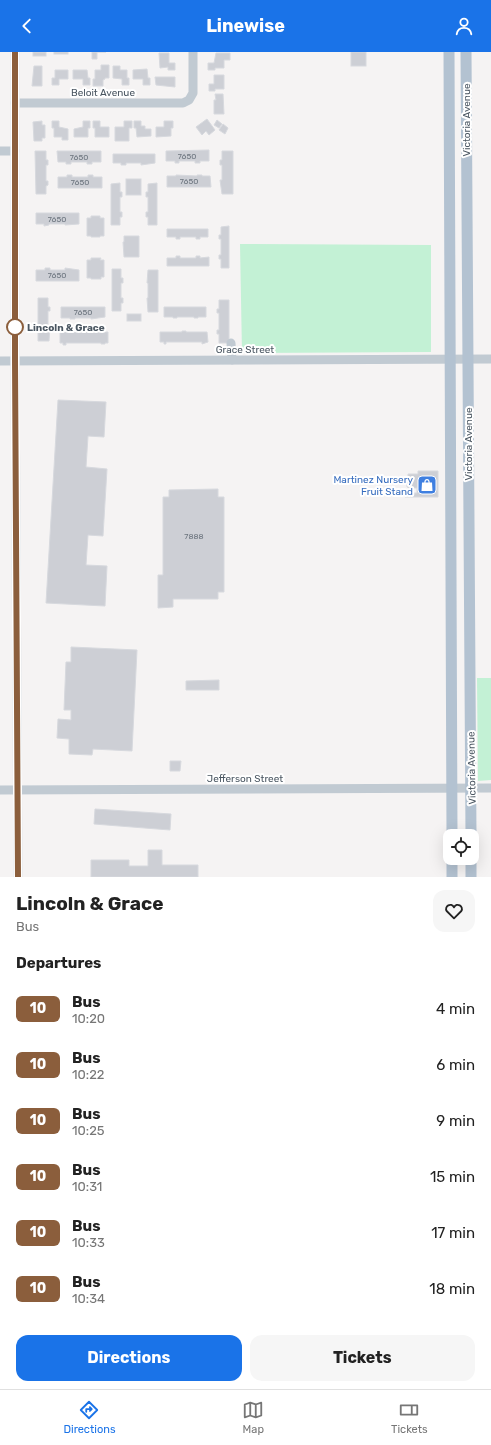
<!DOCTYPE html>
<html lang="en">
<head>
<meta charset="utf-8">
<style>
  :root { --surface:#fff; --page:#f6f6f6; --text:#222; --muted:#767676; --line:#e0e0e0; --accent:#1a73e8 }
  body { margin:0; font-family:Rubik,sans-serif; background:var(--page); color:var(--text); height:100vh; display:flex; flex-direction:column; font-size:15px; white-space:nowrap }
  * { box-sizing:border-box; margin:0 }
  p { font-size:13px; color:var(--muted) }
  .icon { flex:none; width:22px; height:22px; fill:none; stroke:currentColor; stroke-width:2; stroke-linecap:round; stroke-linejoin:round }
  .map { position:relative; height:825px; overflow:hidden }
  .drawer { display:flex; flex-direction:column; background:var(--surface); flex:1 }
  .drawer>* { flex:none }
  .badge { padding:0 8px; border-radius:6px; font-size:14px; line-height:26px }
  .tools { position:absolute; left:443px; top:777px; display:grid; gap:8px }
  .tools a { display:grid; place-items:center; width:36px; height:36px; border-radius:8px; background:var(--surface); box-shadow:0 4px 16px #0002; font-size:20px }
  .map>.badge { position:absolute; translate:-50% -50%; box-shadow:0 0 0 2px #fff }
  h2 { padding:0 16px; font-size:15px; line-height:36px }
  .round { display:grid; place-items:center; flex:none; width:42px; height:42px; border-radius:12px; background:var(--page) }
  .headline { display:flex; align-items:center; justify-content:space-between; height:68px; padding:0 16px }
  h1 { font-size:19px; font-weight:700; line-height:30px }
  .cta { display:flex; gap:8px; margin-top:auto; padding:8px 16px }
  .cta a { flex:1; height:46px; border-radius:12px; background:var(--accent); color:#fff; font-size:16px; font-weight:700; line-height:46px; text-align:center }
  .cta a+a { background:var(--page); color:var(--text) }
  ul { padding:0; list-style:none }
  li { display:flex; align-items:center; gap:12px; height:56px; padding:0 16px }
  li div { flex:1 }
  li b { display:block; font-size:15px }
  li em { font-style:normal }
  li .badge { min-width:44px; font-weight:700; text-align:center }
  header { display:flex; justify-content:space-between; align-items:center; height:52px; padding:0 16px; background:var(--accent); color:#fff; font-size:18px; font-weight:700 }
  .tabs { display:flex; justify-content:space-around; align-items:center; height:56px; border-top:1px solid var(--line); background:var(--surface); font-size:11px; color:var(--muted) }
  .tabs a { display:grid; justify-items:center; gap:2px }
  .tabs .on { color:var(--accent) }
  .map>svg:first-child { display:block }
  .green { fill:#c3f1d5 }
  .building { fill:#cdcfd5; stroke:#d7d9de }
  .lines { fill:none; stroke-linecap:round; stroke-linejoin:round }
  .minor { stroke:#c1cad2; stroke-width:9 }
  .major { stroke:#b3c2d1; stroke-width:11 }
  .line-casing { stroke:#fff; stroke-width:9 }
  .line { stroke:#8b5e3c; stroke-width:6 }
  .stop-dot { fill:#fff; stroke:#8b5e3c; stroke-width:2 }
  .labels { text-anchor:middle; stroke-width:4; stroke-linejoin:round; paint-order:stroke }
  .number-label { font-size:8px; fill:#6b747e }
  .street-label { font-size:10px; fill:#4a5661; stroke:#fff }
  .stop-label { font-size:10px; font-weight:bold; fill:#4a5661; stroke:#fff; text-anchor:start }
  .shop-label { font-size:10px; fill:#366cbe; stroke:#fff; text-anchor:end }
</style>
</head>
<body>
<header><svg class="icon" aria-label="back" viewBox="0 0 24 24"><path d="M15 5l-7 7 7 7"/></svg>Linewise<svg class="icon" aria-label="person" viewBox="0 0 24 24"><circle cx="12" cy="8" r="4"/><path d="M4 21q1-7 8-7t8 7"/></svg></header>
<div class="map">
<svg width="491" height="825" viewBox="0 0 491 825">
  <rect width="100%" height="100%" fill="#f5f3f3"/>
  <g class="green">
    <path d="M240 192 431 193V300L242 301Z"/>
    <path d="M477 626H491V728L478 729Z"/>
  </g>
  <g class="building">
    <rect x="33" y="0" width="13" height="4"/>
    <rect x="54" y="0" width="14" height="2"/>
    <path d="M92 0H106H97V7H92Z"/>
    <rect x="351" y="0" width="15" height="14"/>
    <path d="M159 1H169V11H175V18H168V15L160 16Z"/>
    <path d="M216 1H230V8H224V16H215V18H208V11H214Z"/>
    <path d="M101 13H109V26H105V27L103 28V34H93V27H95V18H101Z"/>
    <path d="M34 14H42V34H32Z"/>
    <path d="M113 14H120V18H127V26H129V33H122V27L113 26Z"/>
    <path d="M147 17 148 26H150V33H143V27H133V18Z"/>
    <path d="M55 18H68V27H59V33H52V26H55Z"/>
    <path d="M73 18H87L88 26H90V33H83V27H73Z"/>
    <path d="M214 23H224V37H215V39H209V32H214Z"/>
    <path d="M155 25H175V35L156 33Z"/>
    <path d="M215 42H223L224 62H214V48H216Z"/>
    <path d="M207 67 215 78 209 83 206 79 202 83 196 75Z"/>
    <path d="M217 68 222 72 219 76 214 73Z"/>
    <path d="M42 69V73H45V86H42V89H34L33 70Z"/>
    <path d="M52 69H59V75L68 77V88H62V85H54V76H52Z"/>
    <path d="M83 69H90V76H88V85H74V77L83 75Z"/>
    <path d="M93 69H100V75H109V85H95V76H93Z"/>
    <path d="M124 69H132V76H129V89H115V75H124Z"/>
    <path d="M134 69H141V74H145V77H151V84L137 85 136 76H134Z"/>
    <path d="M164 69H173V76H171V84L156 85V75H164Z"/>
    <path d="M223 72 228 76 225 82 219 78Z"/>
    <path d="M209 98V109H200V111H195V109H179V111H175V109H166V99Z"/>
    <path d="M35 99H46V108H48V113H46V129H48V133L46 134V142H36Z"/>
    <path d="M57 99H101V110H92V112H87V110H71V112H66V110H58Z"/>
    <path d="M222 99H233V142H222L220 128H222V113H220V108H222Z"/>
    <path d="M113 102H155V111L141 113V111H126V113H121V111H113Z"/>
    <path d="M67 123H72V125H88V123H93V125H102V136H58V125H67Z"/>
    <path d="M176 123 197 124V123H202V124H210L211 135H167V124H176Z"/>
    <rect x="126" y="127" width="15" height="16"/>
    <path d="M120 131V140H122V145H120V160H122V165H120V173H111V132Z"/>
    <path d="M157 131V173H148V165H146V160H148V145H146V140H148V132Z"/>
    <path d="M36 161H79V172L65 173V172H49V173L44 174V172H36Z"/>
    <path d="M91 164H100V166H104V184H100V185H91V184H87V166H91Z"/>
    <path d="M229 174V216H221V207H219V203H221V187H219V183H221V175Z"/>
    <path d="M167 177H208V185H200V187H196V185H180V187H176V185H167Z"/>
    <path d="M124 184H139V205H124L123 190H124Z"/>
    <path d="M176 204H180V206H196V204H200V206L209 205V214H167V206H176Z"/>
    <path d="M91 206H101L100 208H104V225H101V227H91V226H87V208H91Z"/>
    <path d="M45 216H50V218H65V216L79 218V229H36V218H45Z"/>
    <path d="M112 217H121V226H123V231H121V246H123V251H121V259H112Z"/>
    <path d="M148 218H158V260H148L147 246H148V231H147Z"/>
    <path d="M38 246H48V255H50V259H48V275H50L49 289H38Z"/>
    <path d="M219 248H229V291H219V282H217V278H219V261H217V257H219Z"/>
    <path d="M61 255H105V265L91 267V266H75V267H70V266H61Z"/>
    <path d="M164 255H206V265H198V266H194V265H177V266H173V265H164Z"/>
    <rect x="127" y="262" width="14" height="7"/>
    <path d="M81 279H86V280H108V291H105V292H101V291H66V293H63V291H60V280H81Z"/>
    <path d="M182 279H186V280H207L208 290 202 292V290H166V292H164V290H160V280H182Z"/>
    <path d="M58 348 106 350 104 385 88 384 86 415 107 417 103 484 88 483 86 513 107 514 105 554 46 551Z"/>
    <path d="M418 419H438V445H405V439H409V441H417V436H408V435H407V428H408V422H418Z"/>
    <path d="M218 437V445H224V540H218V547H173V555L158 556V523H163V445H169V438Z"/>
    <path d="M71 595 137 598 132 699 93 697 92 703 69 702V687L57 686 58 667 71 668V658H64L66 610H71Z"/>
    <path d="M219 628V638H186V629Z"/>
    <path d="M170 709H181L180 719H170Z"/>
    <path d="M95 757 171 762 170 778 94 772Z"/>
    <path d="M148 798H162V813H198V825H91V808H129V814H148Z"/>
  </g>
  <g class="lines">
    <g class="minor">
      <path d="M15 0V308L18 825"/>
      <path d="M15 51H183L189 48 193 41V0"/>
      <path d="M0 99H15"/>
      <path d="M231 291 232 308"/>
      <path d="M0 309 491 307"/>
      <path d="M0 738 491 736"/>
    </g>
    <g class="major">
      <path d="M449 0 452 784"/>
      <path d="M466 0 471 784"/>
      <path d="M452 806V825"/>
      <path d="M471 825V806"/>
    </g>
  </g>
  <g class="lines">
    <defs>
      <path id="line" d="M15 0V308L18 825"/>
    </defs>
    <use href="#line" class="line-casing"/>
    <use href="#line" class="line"/>
  </g>
  <defs>
    <symbol id="shop-square" viewBox="-11 -11 22 22"><rect x="-9" y="-9" width="18" height="18" rx="4" fill="#3f7fe0" stroke="#fff"/><path d="M-5-2.5h2.3a2.7 3.5 0 0 1 5.4 0H5L5.5 6h-11ZM-1.5-2.5h3a1.5 2.3 0 0 0-3 0Z" fill="#fff"/></symbol>
  </defs>
  <g fill-rule="evenodd">
    <use href="#shop-square" x="416" y="422" width="22" height="22"/>
  </g>
  <circle class="stop-dot" cx="15" cy="275" r="8"/>
  <g class="labels">
    <g class="number-label">
      <text x="187" y="107">7650</text>
      <text x="79" y="108">7650</text>
      <text x="189" y="132">7650</text>
      <text x="80" y="133">7650</text>
      <text x="57" y="170">7650</text>
      <text x="57" y="226">7650</text>
      <text x="83" y="263">7650</text>
      <text x="194" y="487">7888</text>
    </g>
    <g class="street-label">
      <text x="103" y="44">Beloit Avenue</text>
      <text transform="translate(466 68) rotate(-90)" y="4">Victoria Avenue</text>
      <text x="245" y="301">Grace Street</text>
      <text transform="translate(468 392) rotate(-90)" y="4">Victoria Avenue</text>
      <text transform="translate(471 716) rotate(-91)" y="4">Victoria Avenue</text>
      <text x="245" y="730">Jefferson Street</text>
    </g>
    <g class="stop-label">
      <text x="27" y="279">Lincoln &amp; Grace</text>
    </g>
    <g class="shop-label">
      <text x="413" y="431">Martinez Nursery<tspan x="413" dy="12">Fruit Stand</tspan></text>
    </g>
  </g>
</svg>
<div class="tools">
<a><svg class="icon" aria-label="locate" viewBox="0 0 24 24"><circle cx="12" cy="12" r="6"/><path d="M12 2v4M12 18v4M2 12h4M18 12h4"/></svg></a>
</div>
</div>
<section class="drawer">
<div class="headline"><div><h1>Lincoln &amp; Grace</h1><p>Bus</p></div><a class="round"><svg class="icon" aria-label="heart" viewBox="0 0 24 24"><path d="M12 20l-8-8c-3-5 5-10 8-4 3-6 11-1 8 4z"/></svg></a></div>
<h2>Departures</h2>
<ul>
<li><span class="badge" style="background:#8b5e3c;color:#fff">10</span><div><b>Bus</b><p>10:20</p></div><em>4 min</em></li>
<li><span class="badge" style="background:#8b5e3c;color:#fff">10</span><div><b>Bus</b><p>10:22</p></div><em>6 min</em></li>
<li><span class="badge" style="background:#8b5e3c;color:#fff">10</span><div><b>Bus</b><p>10:25</p></div><em>9 min</em></li>
<li><span class="badge" style="background:#8b5e3c;color:#fff">10</span><div><b>Bus</b><p>10:31</p></div><em>15 min</em></li>
<li><span class="badge" style="background:#8b5e3c;color:#fff">10</span><div><b>Bus</b><p>10:33</p></div><em>17 min</em></li>
<li><span class="badge" style="background:#8b5e3c;color:#fff">10</span><div><b>Bus</b><p>10:34</p></div><em>18 min</em></li>
</ul>
<div class="cta"><a>Directions</a><a>Tickets</a></div>
</section>
<nav class="tabs">
<a class="on"><svg class="icon" aria-label="directions" viewBox="0 0 24 24"><path d="M12 3l9 9-9 9-9-9zM9 14v-3h6M13 9l2 2-2 2"/></svg>Directions</a>
<a><svg class="icon" aria-label="map" viewBox="0 0 24 24"><path d="M3 6l6-2 6 2 6-2v14l-6 2-6-2-6 2zM9 4v14M15 6v14"/></svg>Map</a>
<a><svg class="icon" aria-label="tickets" viewBox="0 0 24 24"><path d="M3 7h18v10H3zM15 7v10"/></svg>Tickets</a>
</nav>
</body>
</html>
